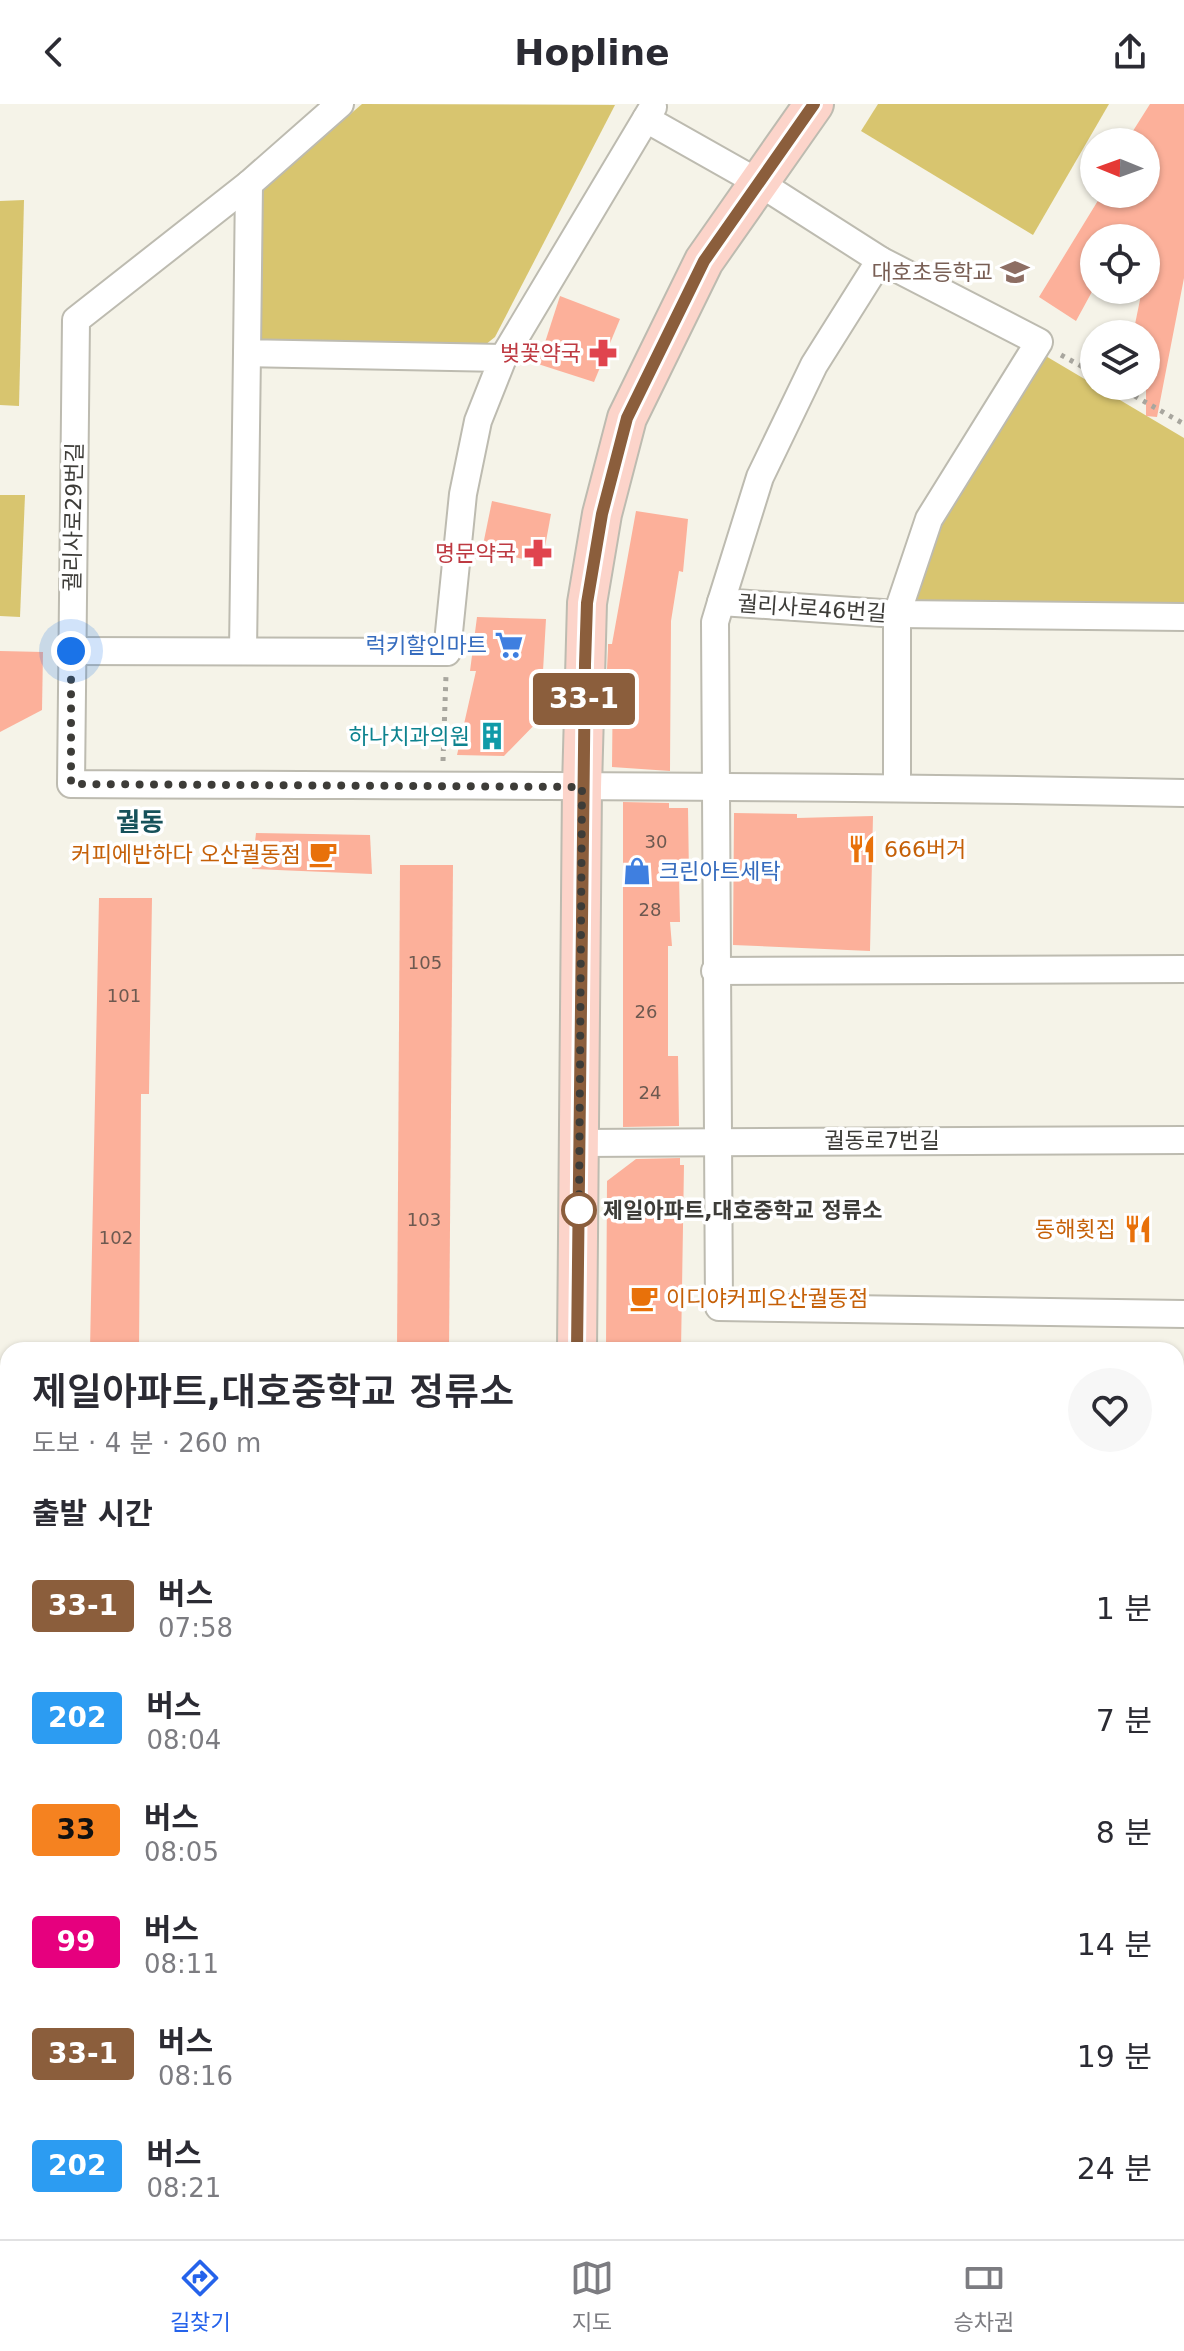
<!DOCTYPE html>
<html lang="ko">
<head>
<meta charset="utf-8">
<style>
  :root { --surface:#fff; --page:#f7f7f7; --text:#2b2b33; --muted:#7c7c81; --line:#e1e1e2; --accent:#2563eb }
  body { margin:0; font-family:"DejaVu Sans","Noto Sans KR",sans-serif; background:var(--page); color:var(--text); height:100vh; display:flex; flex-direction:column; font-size:30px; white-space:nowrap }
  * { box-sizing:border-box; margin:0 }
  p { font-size:26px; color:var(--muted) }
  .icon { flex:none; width:44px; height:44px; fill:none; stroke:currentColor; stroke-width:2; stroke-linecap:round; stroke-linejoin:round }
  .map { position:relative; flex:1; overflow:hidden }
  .sheet { position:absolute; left:0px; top:1238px; width:1184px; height:898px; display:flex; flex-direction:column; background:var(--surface); border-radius:24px 24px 0 0; box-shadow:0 2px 6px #0004 }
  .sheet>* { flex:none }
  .badge { padding:0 16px; border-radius:6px; font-size:28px; line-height:52px }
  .needle { width:52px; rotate:271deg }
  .fabs { position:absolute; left:1080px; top:24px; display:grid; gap:16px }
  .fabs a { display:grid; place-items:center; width:80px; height:80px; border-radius:50%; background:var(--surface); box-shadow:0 2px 6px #0004; font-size:40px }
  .you { position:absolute; width:40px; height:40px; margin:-20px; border:6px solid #fff; border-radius:50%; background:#1a73e8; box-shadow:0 0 0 12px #1a73e833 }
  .map>.badge { position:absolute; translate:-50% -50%; box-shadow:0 0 0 4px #fff }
  h2 { padding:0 32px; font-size:30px; line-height:72px }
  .round { display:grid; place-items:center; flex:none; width:84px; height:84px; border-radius:42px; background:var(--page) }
  .overview { display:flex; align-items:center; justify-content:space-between; height:136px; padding:0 32px }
  h1 { font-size:38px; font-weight:600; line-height:60px }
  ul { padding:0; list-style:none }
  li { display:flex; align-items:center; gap:24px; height:112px; padding:0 32px }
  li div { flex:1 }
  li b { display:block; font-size:30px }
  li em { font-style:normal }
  li .badge { min-width:88px; font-weight:700; text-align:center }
  header { display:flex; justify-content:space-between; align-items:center; height:104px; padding:0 32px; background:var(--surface); font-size:36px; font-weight:600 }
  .tab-bar { display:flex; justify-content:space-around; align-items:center; height:112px; border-top:2px solid var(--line); background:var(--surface); font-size:22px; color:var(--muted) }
  .tab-bar a { display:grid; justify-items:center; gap:4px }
  .tab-bar .active { color:var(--accent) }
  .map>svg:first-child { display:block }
  .green { fill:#d8c56f }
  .building { fill:#fcb09a }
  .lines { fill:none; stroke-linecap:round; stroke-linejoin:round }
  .street-casing { stroke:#bdbbb0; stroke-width:30 }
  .secondary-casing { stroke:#bdbbb0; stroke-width:42 }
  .path { stroke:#a8a69e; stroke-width:5; stroke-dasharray:4 6; stroke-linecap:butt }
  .street { stroke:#fff; stroke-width:26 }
  .secondary { stroke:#fcd4ca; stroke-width:38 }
  .line-casing { stroke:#fff; stroke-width:18 }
  .line { stroke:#8b5e3c; stroke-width:12 }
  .walk { stroke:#3d3c38; stroke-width:8; stroke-dasharray:0 14.4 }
  .stop-dot { fill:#fff; stroke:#8b5e3c; stroke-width:4 }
  .labels { text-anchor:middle; stroke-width:7; stroke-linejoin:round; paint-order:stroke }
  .number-label { font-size:18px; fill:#6d5950 }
  .education-label { font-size:22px; fill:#785e54; stroke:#fff; text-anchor:end }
  .health-label { font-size:22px; fill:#be3a42; stroke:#fff; text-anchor:end }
  .street-label { font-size:22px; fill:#3d3c38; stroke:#fff }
  .shop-label { font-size:22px; fill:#366cbe; stroke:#fff; text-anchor:end }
  .culture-label { font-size:22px; fill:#0d838f; stroke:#fff; text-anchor:end }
  .food-label { font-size:22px; fill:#c56008; stroke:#fff; text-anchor:start }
  .stop-label { font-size:22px; font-weight:bold; fill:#3d3c38; stroke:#fff; text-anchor:start }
  .quarter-label { font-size:26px; font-weight:bold; fill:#16515a; stroke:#fff }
</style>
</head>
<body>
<header><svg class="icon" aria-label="back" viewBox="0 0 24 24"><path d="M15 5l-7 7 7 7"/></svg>Hopline<svg class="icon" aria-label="share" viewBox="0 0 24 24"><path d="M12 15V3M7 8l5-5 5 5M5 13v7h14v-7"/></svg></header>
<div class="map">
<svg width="1184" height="2135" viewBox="0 0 1184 2135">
  <rect width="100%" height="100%" fill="#f5f3e8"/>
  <g class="green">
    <path d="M362 0 615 1 495 233 485 241 261 237 255 231 257 96 265 84Z"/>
    <path d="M878 0H1109L1033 131 861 27Z"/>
    <path d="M24 96 19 302 0 301V97Z"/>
    <path d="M1044 251 1184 334V505L917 502 912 494 938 415Z"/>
    <path d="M0 391H25L20 513 0 512Z"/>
  </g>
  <g class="building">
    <path d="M1150 0H1184V174L1157 313 1146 312V230H1133L1142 186H1146V134H1094V184L1076 217 1039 193 1102 90H1146V38H1126Z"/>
    <path d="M560 192 620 215 594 278 538 260Z"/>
    <path d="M492 397 551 410 542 459 482 446Z"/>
    <path d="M636 407 688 415 683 468 679 467 671 517 670 667 612 663 613 567 607 565 608 545V540H612Z"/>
    <path d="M477 513 546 515 543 567H536L543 612 504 652 457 651 476 567H470Z"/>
    <path d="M0 547 43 548 42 606 0 628Z"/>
    <path d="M623 698 669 699V704H688L689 772H679L680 818H670L672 842H668V952H678L679 1022 623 1023Z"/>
    <path d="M734 709 797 710V714L873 712 870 847 733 841Z"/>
    <path d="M256 729 370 731 372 770 252 765Z"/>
    <path d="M400 761H453L449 1246H397Z"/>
    <path d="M99 794H152L149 990H141L139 1246H90Z"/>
    <path d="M680 1054V1061H684L681 1246H606L607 1077 636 1055Z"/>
  </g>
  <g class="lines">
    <defs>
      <g id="street">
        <path d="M340 0 249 80 76 216 71 680C442 682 813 681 1184 689"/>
        <path d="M646 15 761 80 880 156 814 261 760 373 721 498 897 510 1184 513"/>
        <path d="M880 156 1039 238 929 415 897 510V683"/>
        <path d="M503 254 653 3"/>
        <path d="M721 498 715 518 719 1203 1184 1210"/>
        <path d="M71 547 447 548 463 390 478 317 503 254 247 249 249 80"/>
        <path d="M243 547 247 249"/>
        <path d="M715 867 1184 865"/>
        <path d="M580 1039 1184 1036"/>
        <path d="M0 1525H8"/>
        <path d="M1176 1530H1184"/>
        <path d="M0 1682H8"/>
        <path d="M1176 1686H1184"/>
        <path d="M573 2135V2128"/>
      </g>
      <g id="secondary">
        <path d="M577 1246 582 683 587 499 602 410 627 314 704 157 814 0"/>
        <path d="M0 1356H8"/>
        <path d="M1176 1359H1184"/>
        <path d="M1176 1911H1184"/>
        <path d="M0 1914H8"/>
        <path d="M1176 1957H1184"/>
        <path d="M0 1959H8"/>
      </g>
    </defs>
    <use href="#street" class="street-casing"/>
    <use href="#secondary" class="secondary-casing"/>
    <g class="path">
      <path d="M1061 251 1094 269"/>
      <path d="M1117 282 1184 320"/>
      <path d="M443 657 446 571"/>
    </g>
    <use href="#street" class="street"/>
    <use href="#secondary" class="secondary"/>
  </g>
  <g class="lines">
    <defs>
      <path id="line" d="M577 1246 585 560 587 499 602 410 627 314 704 157 814 0"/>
    </defs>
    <use href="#line" class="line-casing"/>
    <use href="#line" class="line"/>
    <path class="walk" d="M71 547V680L582 683 579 1106"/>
  </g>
  <defs>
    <symbol id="school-bare" viewBox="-9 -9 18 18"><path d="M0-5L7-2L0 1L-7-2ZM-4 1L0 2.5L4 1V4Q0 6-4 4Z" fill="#8d6e63" stroke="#fff" stroke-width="2.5" paint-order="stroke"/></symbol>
    <symbol id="pharmacy-bare" viewBox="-9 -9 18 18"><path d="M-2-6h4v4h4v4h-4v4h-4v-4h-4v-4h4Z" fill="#e0444e" stroke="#fff" stroke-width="2.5" paint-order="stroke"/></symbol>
    <symbol id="supermarket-bare" viewBox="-9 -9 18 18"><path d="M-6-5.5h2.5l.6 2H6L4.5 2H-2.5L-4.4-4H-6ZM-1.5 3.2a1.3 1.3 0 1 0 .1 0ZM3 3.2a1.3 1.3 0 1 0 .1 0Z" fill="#3f7fe0" stroke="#fff" stroke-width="2.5" paint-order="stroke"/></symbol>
    <symbol id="building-bare" viewBox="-9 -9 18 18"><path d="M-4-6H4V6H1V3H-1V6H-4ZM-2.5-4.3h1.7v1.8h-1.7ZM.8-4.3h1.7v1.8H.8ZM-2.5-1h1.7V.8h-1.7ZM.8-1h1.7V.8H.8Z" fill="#0f9aa8" stroke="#fff" stroke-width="2.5" paint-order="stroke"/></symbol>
    <symbol id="restaurant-bare" viewBox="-9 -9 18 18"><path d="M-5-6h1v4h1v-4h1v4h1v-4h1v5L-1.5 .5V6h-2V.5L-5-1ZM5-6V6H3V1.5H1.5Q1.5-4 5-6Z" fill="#e8710a" stroke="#fff" stroke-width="2.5" paint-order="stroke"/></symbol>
    <symbol id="cafe-bare" viewBox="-9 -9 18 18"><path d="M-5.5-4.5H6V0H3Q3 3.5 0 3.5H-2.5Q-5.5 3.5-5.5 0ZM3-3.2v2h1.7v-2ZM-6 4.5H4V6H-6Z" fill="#e8710a" stroke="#fff" stroke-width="2.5" paint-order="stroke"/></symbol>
    <symbol id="shop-bare" viewBox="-9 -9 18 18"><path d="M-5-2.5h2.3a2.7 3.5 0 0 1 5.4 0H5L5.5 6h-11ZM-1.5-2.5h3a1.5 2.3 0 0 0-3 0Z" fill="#3f7fe0" stroke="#fff" stroke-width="2.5" paint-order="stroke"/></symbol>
  </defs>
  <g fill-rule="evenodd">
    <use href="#school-bare" x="995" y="148" width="40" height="40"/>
    <use href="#pharmacy-bare" x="583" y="229" width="40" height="40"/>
    <use href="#pharmacy-bare" x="518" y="429" width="40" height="40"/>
    <use href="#supermarket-bare" x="489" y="521" width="40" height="40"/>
    <use href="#building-bare" x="472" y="612" width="40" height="40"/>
    <use href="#restaurant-bare" x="842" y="725" width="40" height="40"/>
    <use href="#cafe-bare" x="303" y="730" width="40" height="40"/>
    <use href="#shop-bare" x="617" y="747" width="40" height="40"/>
    <use href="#restaurant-bare" x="1118" y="1105" width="40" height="40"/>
    <use href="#cafe-bare" x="624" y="1174" width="40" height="40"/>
  </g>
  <circle class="stop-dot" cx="579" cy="1106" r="16"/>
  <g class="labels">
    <g class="number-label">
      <text x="656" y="744">30</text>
      <text x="650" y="812">28</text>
      <text x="425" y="865">105</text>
      <text x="124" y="898">101</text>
      <text x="646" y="914">26</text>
      <text x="650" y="995">24</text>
      <text x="424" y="1122">103</text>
      <text x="116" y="1140">102</text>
    </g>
    <g class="education-label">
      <text x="993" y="176">대호초등학교</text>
    </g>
    <g class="health-label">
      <text x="581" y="257">벚꽃약국</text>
      <text x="516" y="457">명문약국</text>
    </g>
    <g class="street-label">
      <text transform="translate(73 413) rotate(-89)" y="8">궐리사로29번길</text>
      <text transform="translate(812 504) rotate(4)" y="8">궐리사로46번길</text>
      <text x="882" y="1044">궐동로7번길</text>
    </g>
    <g class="shop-label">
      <text x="487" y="549">럭키할인마트</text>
      <text x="659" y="775" text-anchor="start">크린아트세탁</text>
    </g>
    <g class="culture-label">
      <text x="470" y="640">하나치과의원</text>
    </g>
    <g class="food-label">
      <text x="884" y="753">666버거</text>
      <text x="301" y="758" text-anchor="end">커피에반하다 오산궐동점</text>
      <text x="1116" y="1133" text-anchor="end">동해횟집</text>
      <text x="666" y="1202">이디야커피오산궐동점</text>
    </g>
    <g class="stop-label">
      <text x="603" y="1114">제일아파트,대호중학교 정류소</text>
    </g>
    <g class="quarter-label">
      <text x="140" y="727">궐동</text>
    </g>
  </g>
</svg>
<div class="fabs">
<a><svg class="needle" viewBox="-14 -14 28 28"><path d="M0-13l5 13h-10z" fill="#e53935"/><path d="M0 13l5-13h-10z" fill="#7c7c81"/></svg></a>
<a><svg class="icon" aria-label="locate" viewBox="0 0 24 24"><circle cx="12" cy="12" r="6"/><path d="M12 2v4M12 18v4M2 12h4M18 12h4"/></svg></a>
<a><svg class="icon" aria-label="layers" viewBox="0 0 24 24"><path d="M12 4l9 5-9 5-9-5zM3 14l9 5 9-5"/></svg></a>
</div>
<div class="you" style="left:71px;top:547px"></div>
<b class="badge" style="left:584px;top:595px;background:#8b5e3c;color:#fff">33-1</b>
<section class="sheet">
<div class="overview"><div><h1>제일아파트,대호중학교 정류소</h1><p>도보 · 4 분 · 260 m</p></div><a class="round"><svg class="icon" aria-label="heart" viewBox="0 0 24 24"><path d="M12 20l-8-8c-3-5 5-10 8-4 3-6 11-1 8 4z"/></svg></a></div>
<h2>출발 시간</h2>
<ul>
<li><span class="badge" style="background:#8b5e3c;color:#fff">33-1</span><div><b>버스</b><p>07:58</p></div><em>1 분</em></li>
<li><span class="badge" style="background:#2c9cf2;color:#fff">202</span><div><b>버스</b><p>08:04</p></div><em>7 분</em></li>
<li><span class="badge" style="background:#f58220;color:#111">33</span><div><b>버스</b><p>08:05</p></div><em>8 분</em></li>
<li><span class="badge" style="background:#e6007e;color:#fff">99</span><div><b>버스</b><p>08:11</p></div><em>14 분</em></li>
<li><span class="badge" style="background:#8b5e3c;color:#fff">33-1</span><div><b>버스</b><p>08:16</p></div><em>19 분</em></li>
<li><span class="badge" style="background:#2c9cf2;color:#fff">202</span><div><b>버스</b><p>08:21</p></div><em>24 분</em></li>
</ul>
</section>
</div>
<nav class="tab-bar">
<a class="active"><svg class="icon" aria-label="directions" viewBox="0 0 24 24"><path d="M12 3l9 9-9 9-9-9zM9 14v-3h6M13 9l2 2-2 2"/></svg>길찾기</a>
<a><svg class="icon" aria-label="map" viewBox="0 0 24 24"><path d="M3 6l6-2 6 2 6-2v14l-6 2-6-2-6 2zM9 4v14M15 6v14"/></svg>지도</a>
<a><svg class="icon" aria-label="tickets" viewBox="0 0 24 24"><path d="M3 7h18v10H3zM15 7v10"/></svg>승차권</a>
</nav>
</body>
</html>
